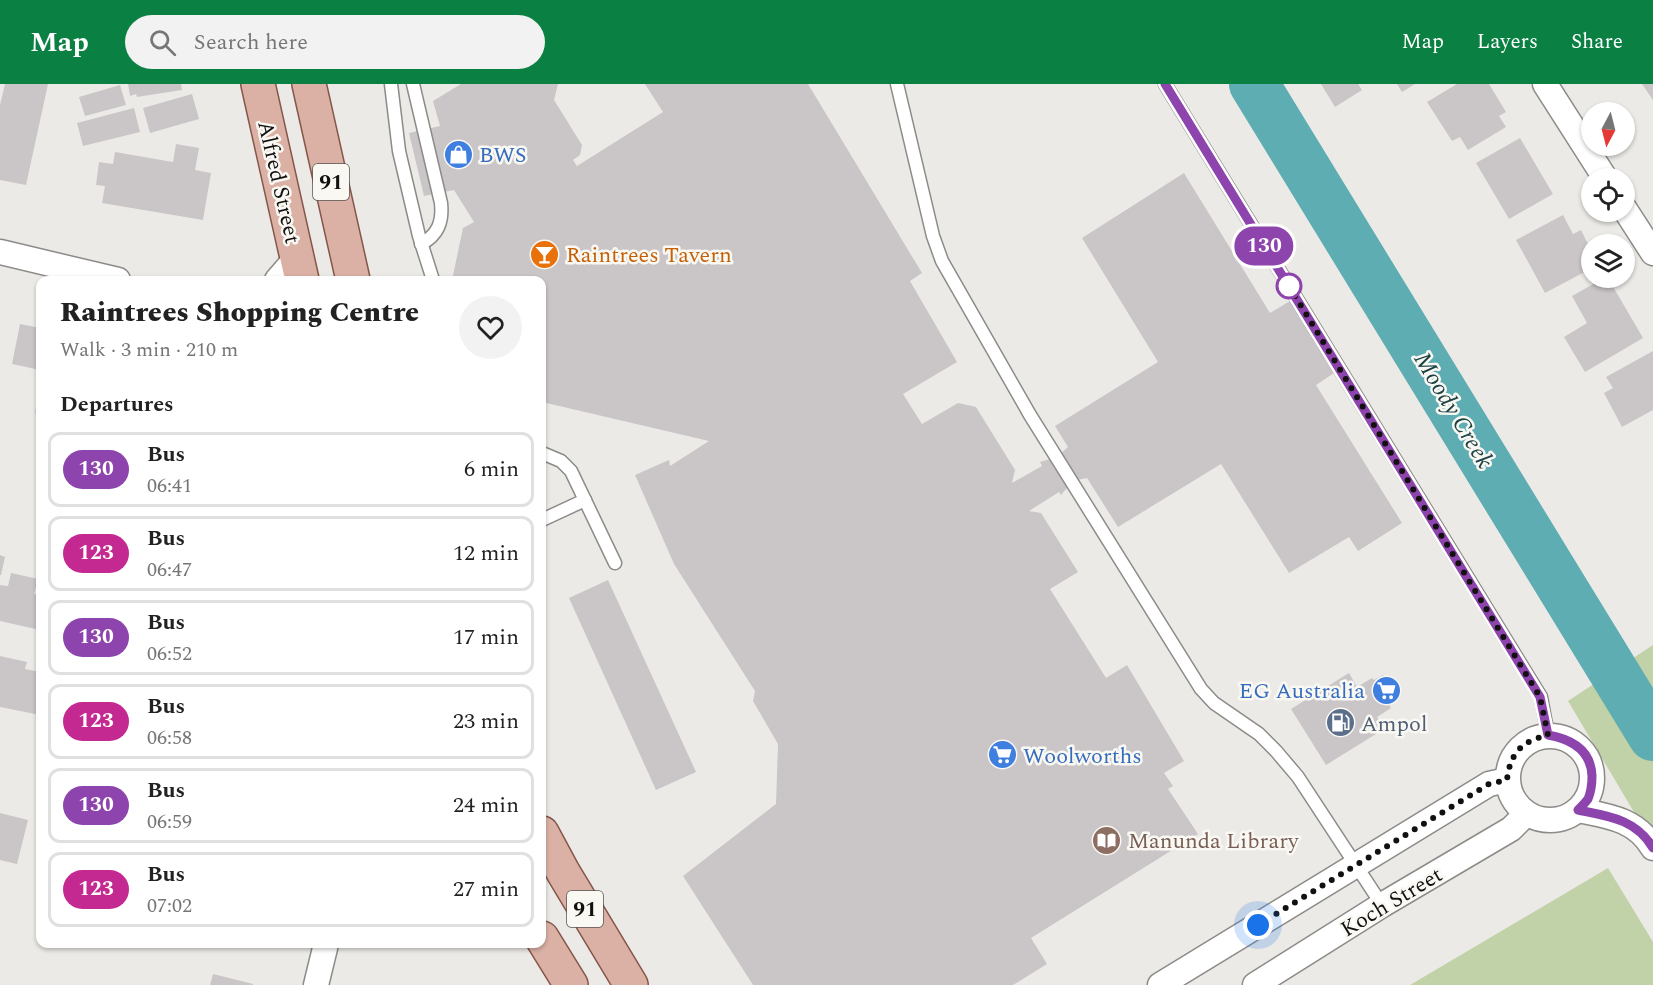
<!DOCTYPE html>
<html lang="en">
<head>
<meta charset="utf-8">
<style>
  :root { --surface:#fff; --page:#f2f2f2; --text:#222; --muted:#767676; --line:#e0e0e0; --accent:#0b8043 }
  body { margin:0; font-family:Spectral,serif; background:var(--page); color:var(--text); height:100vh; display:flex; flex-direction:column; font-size:22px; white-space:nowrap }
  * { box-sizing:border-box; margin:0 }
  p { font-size:20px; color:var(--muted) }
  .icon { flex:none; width:33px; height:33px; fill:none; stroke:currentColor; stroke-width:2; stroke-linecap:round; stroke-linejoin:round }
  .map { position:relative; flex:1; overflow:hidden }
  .sheet { position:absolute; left:36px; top:192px; width:510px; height:672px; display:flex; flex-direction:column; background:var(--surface); border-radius:12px; box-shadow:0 2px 4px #0004 }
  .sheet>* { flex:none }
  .badge { padding:0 12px; border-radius:20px; font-size:21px; line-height:39px }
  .needle { width:39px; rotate:187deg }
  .controls { position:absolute; left:1581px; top:18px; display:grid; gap:12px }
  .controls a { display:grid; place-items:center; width:54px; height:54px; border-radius:50%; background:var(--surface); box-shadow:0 2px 4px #0004; font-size:30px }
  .you { position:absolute; width:30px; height:30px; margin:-15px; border:4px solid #fff; border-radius:50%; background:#1a73e8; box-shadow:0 0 0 9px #1a73e833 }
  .map>.badge { position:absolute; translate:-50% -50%; box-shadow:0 0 0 3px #fff }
  h2 { padding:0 24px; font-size:22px; line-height:54px }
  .round { display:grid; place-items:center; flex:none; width:63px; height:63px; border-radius:32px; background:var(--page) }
  .headline { display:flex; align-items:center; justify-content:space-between; height:102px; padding:0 24px }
  h1 { font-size:28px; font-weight:800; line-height:45px }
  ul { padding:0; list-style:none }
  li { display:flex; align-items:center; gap:18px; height:75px; margin:0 12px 9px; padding:0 12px; border:3px solid var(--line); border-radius:12px }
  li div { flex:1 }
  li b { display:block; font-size:22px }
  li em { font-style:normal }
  li .badge { min-width:66px; font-weight:700; text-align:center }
  header { display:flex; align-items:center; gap:36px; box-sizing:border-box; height:84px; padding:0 30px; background:var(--accent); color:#fff }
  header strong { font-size:28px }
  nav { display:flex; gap:33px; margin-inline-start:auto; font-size:21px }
  .search { width:420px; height:54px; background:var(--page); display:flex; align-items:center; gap:15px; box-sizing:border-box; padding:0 21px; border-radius:33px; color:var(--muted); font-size:22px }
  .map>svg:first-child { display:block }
  .green { fill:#c1d1a8 }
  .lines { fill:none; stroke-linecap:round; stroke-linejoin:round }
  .river { stroke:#5dadb3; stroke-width:50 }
  .building { fill:#cac6c8 }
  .service-casing { stroke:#8d8b88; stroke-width:15 }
  .minor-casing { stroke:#8d8b88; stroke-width:27 }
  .primary-casing { stroke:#85564a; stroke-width:36 }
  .service { stroke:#fff; stroke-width:12 }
  .minor { stroke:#fff; stroke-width:24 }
  .primary { stroke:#dbb0a5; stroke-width:33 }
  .line-casing { stroke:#fff; stroke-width:14 }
  .line { stroke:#8e44ad; stroke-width:9 }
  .walk { stroke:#121110; stroke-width:6; stroke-dasharray:0 10.8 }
  .stop-dot { fill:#fff; stroke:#8e44ad; stroke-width:3 }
  .labels { text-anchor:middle; stroke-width:5; stroke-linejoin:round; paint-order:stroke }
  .shield { fill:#f9f8f3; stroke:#575654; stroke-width:1.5 }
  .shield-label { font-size:21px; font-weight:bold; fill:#121110 }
  .shop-label { font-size:22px; fill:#366cbe; stroke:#f9f8f3; text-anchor:start }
  .street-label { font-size:22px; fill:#121110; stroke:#f9f8f3 }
  .food-label { font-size:22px; fill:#c56008; stroke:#f9f8f3; text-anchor:start }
  .service-label { font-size:22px; fill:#4e5e75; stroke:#f9f8f3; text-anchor:start }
  .education-label { font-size:22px; fill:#785e54; stroke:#f9f8f3; text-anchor:start }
  .water-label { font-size:24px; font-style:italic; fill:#1c4245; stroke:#f9f8f3 }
</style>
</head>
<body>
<header>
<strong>Map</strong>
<div class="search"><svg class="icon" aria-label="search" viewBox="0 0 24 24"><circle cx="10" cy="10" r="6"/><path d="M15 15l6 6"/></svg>Search here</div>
<nav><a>Map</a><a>Layers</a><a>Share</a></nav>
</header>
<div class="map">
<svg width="1653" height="901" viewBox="0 0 1653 901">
  <rect width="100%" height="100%" fill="#eceae6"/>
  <g class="green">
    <path d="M1653 561V760L1568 617Z"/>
    <path d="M1608 784 1653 858V901H1410Z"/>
  </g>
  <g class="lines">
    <path class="river" d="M1254 0 1653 652"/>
  </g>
  <g class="building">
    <path d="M5 0H48L26 101 0 96V21Z"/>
    <path d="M128 0H181L182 6 137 13 136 10 130 12Z"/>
    <path d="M461 0H558L554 16 582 61 580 71 573 76 577 82 663 28 645 0H808L922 189 910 197 957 278 903 310 922 340 958 319 976 323 1015 386 1012 399 1042 382 1040 378 1057 373 1068 363 1055 342 1158 278 1082 154 1184 89 1270 229 1290 217 1334 289 1316 301 1402 439 1358 467 1349 453 1289 489 1221 380 1118 443 1087 394 1073 397 1061 411 1059 408 1029 427 1041 429 1078 488 1050 505 1106 594 1127 581 1184 677 1164 689 1173 702 1168 705 1198 750 1031 854 1047 880 1013 901H753L683 792 776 720 778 660 753 617 755 607 674 480 635 391 669 376 670 382 709 357 542 318V196H452L463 144 474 138 454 106 424 112 409 49 440 42 433 17Z"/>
    <path d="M1321 0H1358L1362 6 1335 23Z"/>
    <path d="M1397 0H1415L1402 8Z"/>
    <path d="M1457 0H1489L1506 28 1499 32 1506 43 1468 66 1460 53 1452 57 1427 18Z"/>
    <path d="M1642 0H1653V16Z"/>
    <path d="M120 1 126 21 85 32 79 13Z"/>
    <path d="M192 10 199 35 150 49 143 24Z"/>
    <path d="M134 24 140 48 83 62 77 39Z"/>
    <path d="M1520 54 1553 110 1509 135 1476 79Z"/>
    <path d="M176 60 199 64 195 86 211 89 203 136 102 119 105 102 96 101 99 78 113 80 115 68 173 78Z"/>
    <path d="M1563 131 1573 150 1581 146 1589 162 1592 161V184L1545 209 1516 156Z"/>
    <path d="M1610 151 1615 160H1592Z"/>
    <path d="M1604 194H1608L1643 254 1585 288 1564 253 1587 239 1572 212Z"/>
    <path d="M20 240 40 244V286L12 280Z"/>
    <path d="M1653 267V326L1622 343 1604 309 1613 304 1606 293Z"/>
    <path d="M39 308H40V330L35 329Z"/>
    <path d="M0 471 5 473 1 491H0Z"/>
    <path d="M11 489 38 495 34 510 40 511V546L0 537V501L8 502Z"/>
    <path d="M608 496 696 688 656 706 569 514Z"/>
    <path d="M0 572 27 578 25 585 40 588V631L0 623Z"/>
    <path d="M1349 589 1357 603 1372 594 1374 596 1383 591 1399 615 1389 621 1391 624 1377 633 1384 645 1326 681 1291 625Z"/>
    <path d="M0 729 28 736 17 780 0 776Z"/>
    <path d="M213 890 253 900V901H210Z"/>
  </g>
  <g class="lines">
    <defs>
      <g id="service">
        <path d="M391 0 399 67 419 152 433 196"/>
        <path d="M413 0 441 119C443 138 438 151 421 160"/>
        <path d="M897 0 933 152 942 177 1030 331 1201 605 1214 619 1259 650 1276 667 1298 693 1382 821"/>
        <path d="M1165 0 1541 613 1548 651"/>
        <path d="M542 369 561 377 571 387 615 479"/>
        <path d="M542 436 585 416"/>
      </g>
      <g id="minor">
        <path d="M1545 0 1605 94"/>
        <path d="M1624 124 1653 169"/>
        <path d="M0 168 118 196"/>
        <path d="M277 196 297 173"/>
        <circle cx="1550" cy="694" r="42"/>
        <path d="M1578 726C1608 732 1636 735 1653 764"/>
        <path d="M316 901 326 860"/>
        <path d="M1160 901 1489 700 1507 696"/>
        <path d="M1255 901 1382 821 1511 745 1526 730"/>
      </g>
      <g id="primary">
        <path d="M258 0 302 196"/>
        <path d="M309 0 353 196"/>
        <path d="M542 749 563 788 631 901"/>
        <path d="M542 854 571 901"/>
      </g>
    </defs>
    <use href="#service" class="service-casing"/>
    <use href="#minor" class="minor-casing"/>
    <use href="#primary" class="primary-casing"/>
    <use href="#service" class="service"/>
    <use href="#minor" class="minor"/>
    <use href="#primary" class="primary"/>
  </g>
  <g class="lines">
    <defs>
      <path id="line" d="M1165 0 1540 613 1548 651C1571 655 1591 666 1592 692 1592 700 1591 708 1588 715 1585 719 1581 723 1578 726 1608 732 1636 735 1653 764"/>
    </defs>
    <use href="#line" class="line-casing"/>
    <use href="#line" class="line"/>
    <path class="walk" d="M1258 841 1489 700 1507 696C1510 669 1522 657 1548 651L1540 613 1289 202"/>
  </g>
  <defs>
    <symbol id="shop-disc" viewBox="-11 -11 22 22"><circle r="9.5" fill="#3f7fe0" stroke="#f9f8f3"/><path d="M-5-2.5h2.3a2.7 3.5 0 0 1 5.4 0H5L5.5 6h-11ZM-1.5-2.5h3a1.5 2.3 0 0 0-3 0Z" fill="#fff"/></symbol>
    <symbol id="bar-disc" viewBox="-11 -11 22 22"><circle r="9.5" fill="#e8710a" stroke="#f9f8f3"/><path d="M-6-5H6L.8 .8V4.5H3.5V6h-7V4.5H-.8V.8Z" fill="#fff"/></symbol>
    <symbol id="supermarket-disc" viewBox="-11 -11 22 22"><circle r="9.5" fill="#3f7fe0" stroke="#f9f8f3"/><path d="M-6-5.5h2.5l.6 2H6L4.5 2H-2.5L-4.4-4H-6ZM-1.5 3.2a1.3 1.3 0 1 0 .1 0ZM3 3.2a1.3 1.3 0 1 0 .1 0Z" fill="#fff"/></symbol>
    <symbol id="fuel-disc" viewBox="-11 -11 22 22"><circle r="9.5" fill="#5c6f8a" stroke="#f9f8f3"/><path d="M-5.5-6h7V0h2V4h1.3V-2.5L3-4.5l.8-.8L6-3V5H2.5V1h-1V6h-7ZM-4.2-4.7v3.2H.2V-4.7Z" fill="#fff"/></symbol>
    <symbol id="library-disc" viewBox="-11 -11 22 22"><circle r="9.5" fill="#8d6e63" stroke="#f9f8f3"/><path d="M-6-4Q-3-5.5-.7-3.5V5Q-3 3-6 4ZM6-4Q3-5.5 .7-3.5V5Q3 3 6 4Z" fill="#fff"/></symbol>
  </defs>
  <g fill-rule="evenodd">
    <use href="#shop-disc" x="442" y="54" width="33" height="33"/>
    <use href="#bar-disc" x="528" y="154" width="33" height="33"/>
    <use href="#supermarket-disc" x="1370" y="590" width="33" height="33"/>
    <use href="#fuel-disc" x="1324" y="622" width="33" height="33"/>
    <use href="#supermarket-disc" x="986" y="654" width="33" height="33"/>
    <use href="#library-disc" x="1090" y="740" width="33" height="33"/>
  </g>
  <circle class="stop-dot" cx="1289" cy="202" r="12"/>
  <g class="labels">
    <g class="shield">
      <rect x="313" y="80" width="36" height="36" rx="4.5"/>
      <rect x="567" y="807" width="36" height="36" rx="4.5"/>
    </g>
    <g class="shield-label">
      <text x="331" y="105">91</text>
      <text x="585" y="832">91</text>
    </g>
    <g class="shop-label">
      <text x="479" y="78">BWS</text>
      <text x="1365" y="614" text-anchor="end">EG Australia</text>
      <text x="1023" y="679">Woolworths</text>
    </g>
    <g class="street-label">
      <text transform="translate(280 98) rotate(77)" y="8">Alfred Street</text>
      <text transform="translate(1391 817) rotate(-31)" y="8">Koch Street</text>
    </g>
    <g class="food-label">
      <text x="566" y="178">Raintrees Tavern</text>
    </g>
    <g class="service-label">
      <text x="1361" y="647">Ampol</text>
    </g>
    <g class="education-label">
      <text x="1128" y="764">Manunda Library</text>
    </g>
    <g class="water-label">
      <text transform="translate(1454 326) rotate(59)" y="8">Moody Creek</text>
    </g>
  </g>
</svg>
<div class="controls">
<a><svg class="needle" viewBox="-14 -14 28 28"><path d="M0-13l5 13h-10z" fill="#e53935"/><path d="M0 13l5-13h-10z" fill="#767676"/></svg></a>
<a><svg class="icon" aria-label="locate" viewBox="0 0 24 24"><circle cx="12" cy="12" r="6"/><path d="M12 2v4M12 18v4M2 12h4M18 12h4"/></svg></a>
<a><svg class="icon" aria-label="layers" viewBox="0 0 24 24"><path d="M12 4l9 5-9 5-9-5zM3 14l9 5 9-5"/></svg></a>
</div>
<div class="you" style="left:1258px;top:841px"></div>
<b class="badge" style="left:1264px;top:162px;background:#8e44ad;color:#fff">130</b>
<section class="sheet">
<div class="headline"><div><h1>Raintrees Shopping Centre</h1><p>Walk · 3 min · 210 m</p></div><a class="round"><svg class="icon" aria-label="heart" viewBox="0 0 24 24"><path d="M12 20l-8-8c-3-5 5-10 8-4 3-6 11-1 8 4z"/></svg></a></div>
<h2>Departures</h2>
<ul>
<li><span class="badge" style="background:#8e44ad;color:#fff">130</span><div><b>Bus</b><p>06:41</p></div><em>6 min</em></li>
<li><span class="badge" style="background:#c32990;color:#fff">123</span><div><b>Bus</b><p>06:47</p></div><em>12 min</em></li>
<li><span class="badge" style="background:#8e44ad;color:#fff">130</span><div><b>Bus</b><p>06:52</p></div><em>17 min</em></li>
<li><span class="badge" style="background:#c32990;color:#fff">123</span><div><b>Bus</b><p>06:58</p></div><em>23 min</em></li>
<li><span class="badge" style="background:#8e44ad;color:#fff">130</span><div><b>Bus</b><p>06:59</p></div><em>24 min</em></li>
<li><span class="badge" style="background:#c32990;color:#fff">123</span><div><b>Bus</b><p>07:02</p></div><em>27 min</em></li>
</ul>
</section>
</div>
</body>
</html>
